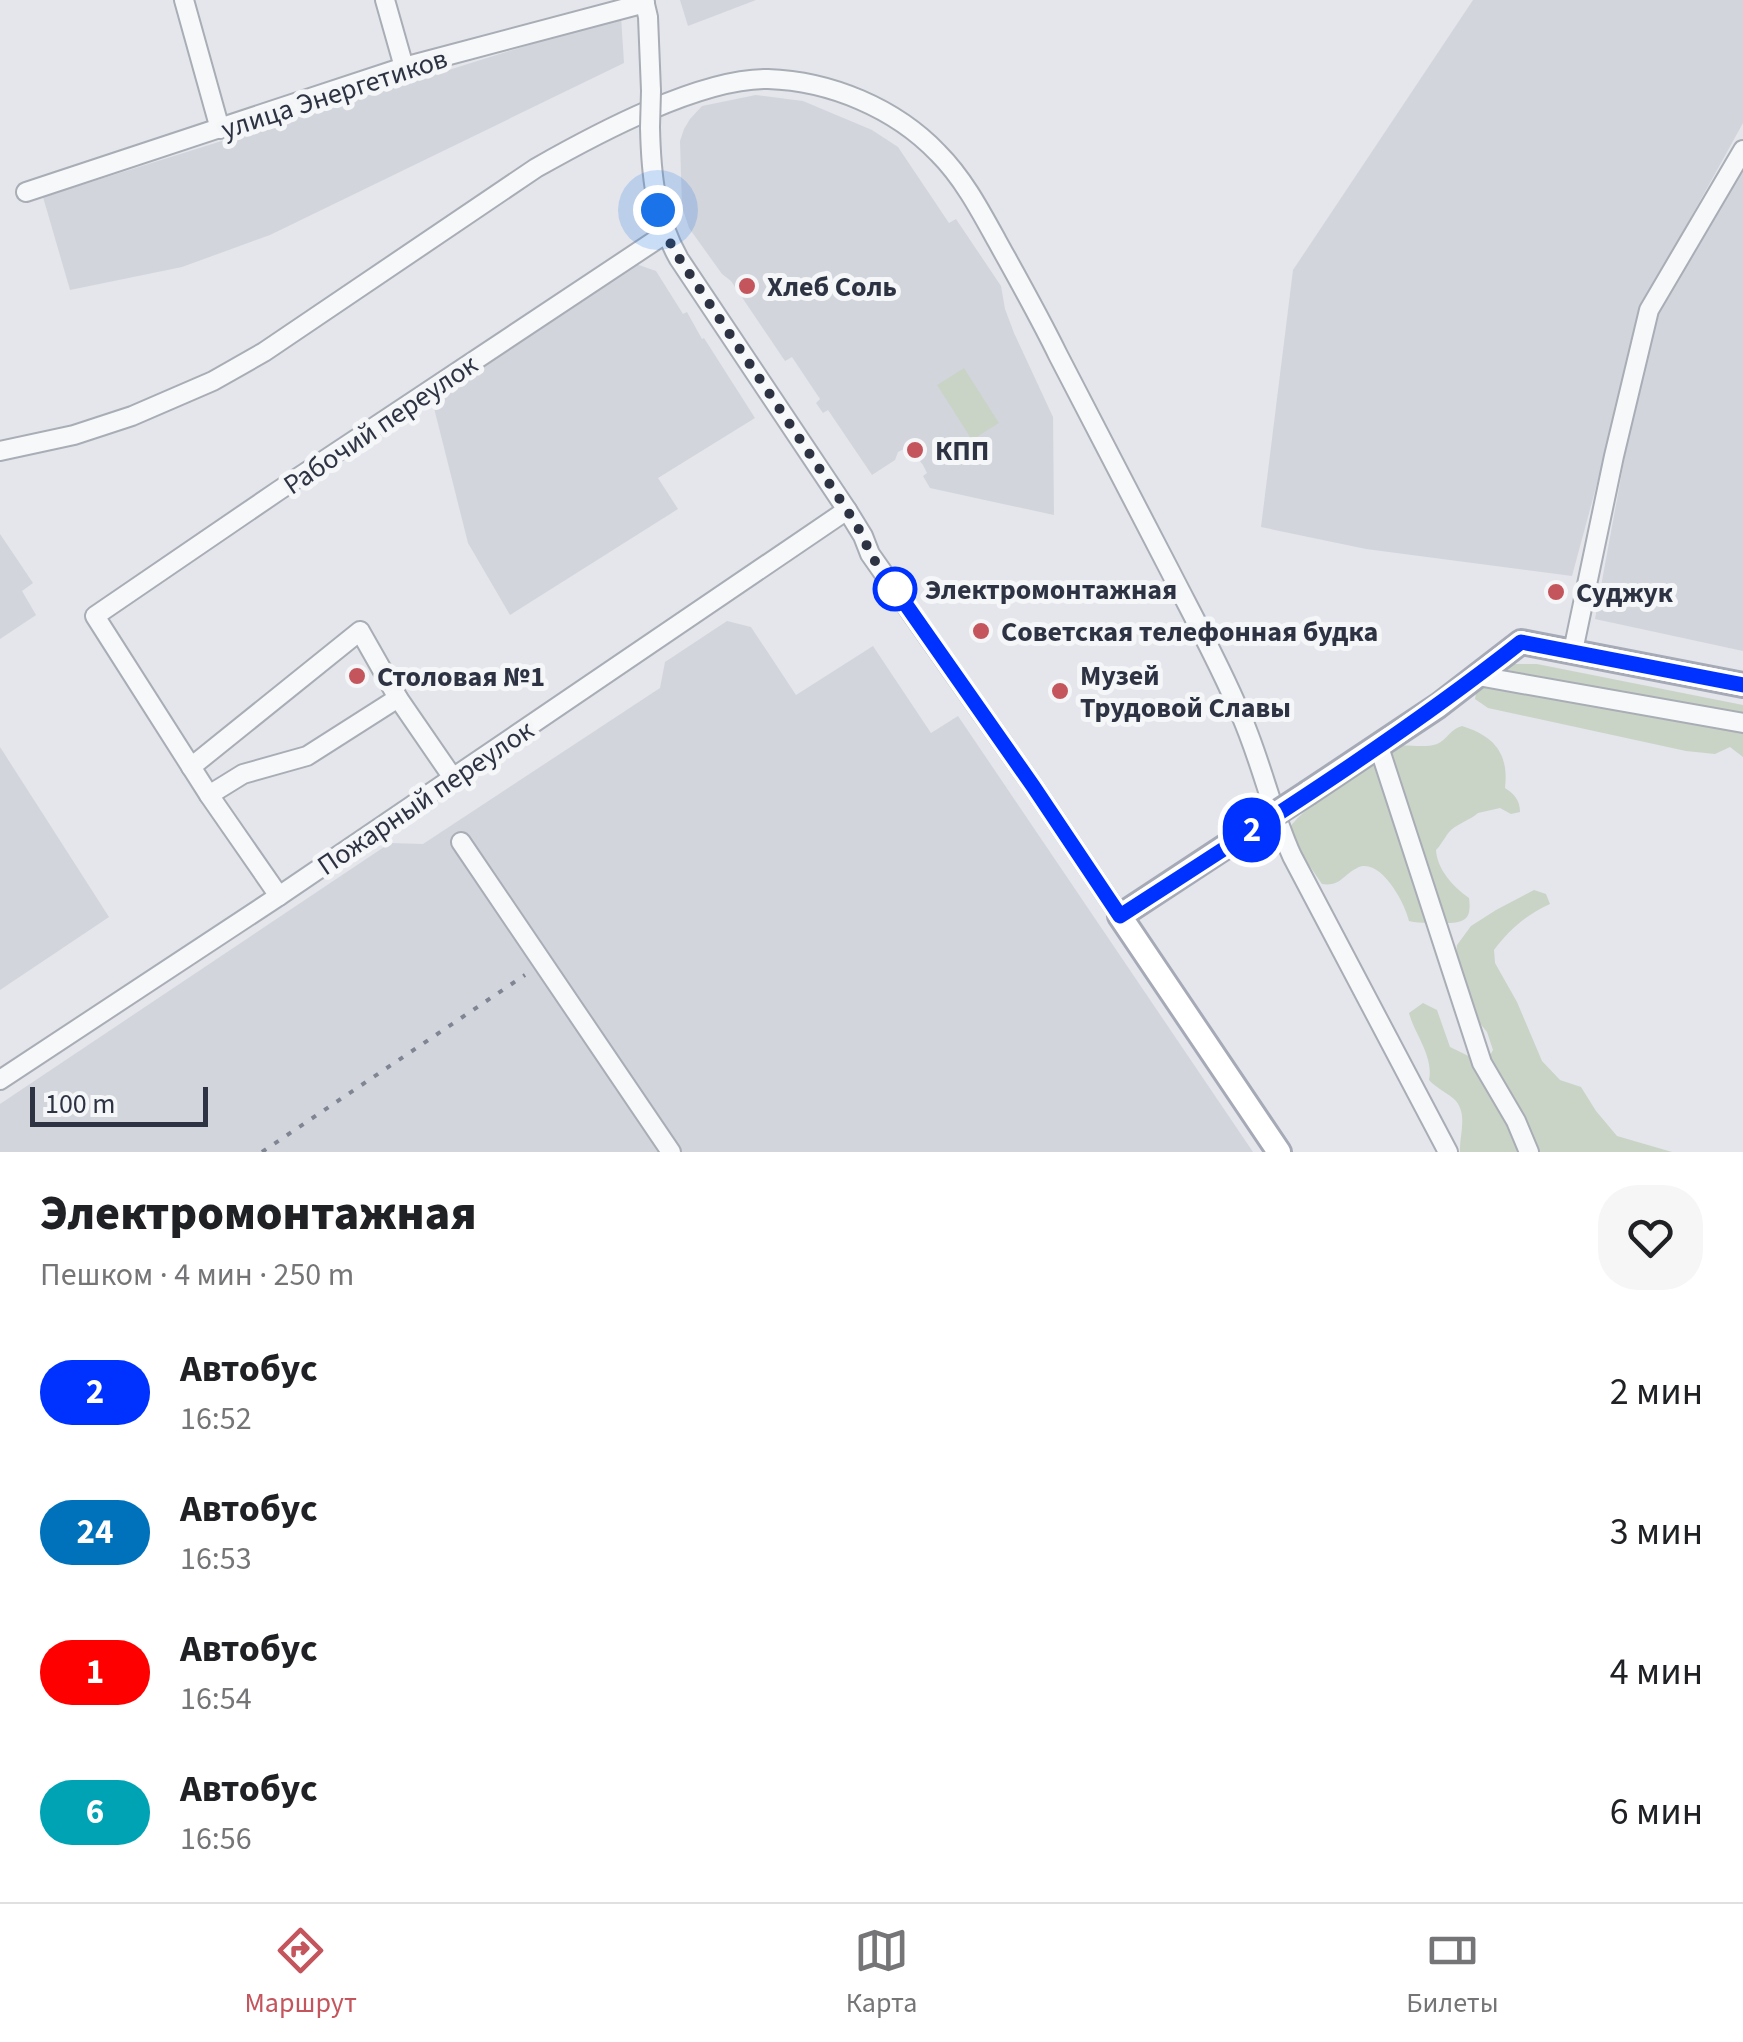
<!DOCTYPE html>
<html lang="ru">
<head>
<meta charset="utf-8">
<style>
  :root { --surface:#fff; --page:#f6f6f6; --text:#202124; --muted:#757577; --line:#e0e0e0; --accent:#c4555d }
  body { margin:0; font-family:"Source Sans 3",sans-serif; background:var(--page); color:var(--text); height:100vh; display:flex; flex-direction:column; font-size:38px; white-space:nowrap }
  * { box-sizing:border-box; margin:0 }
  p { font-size:32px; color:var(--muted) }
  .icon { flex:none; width:55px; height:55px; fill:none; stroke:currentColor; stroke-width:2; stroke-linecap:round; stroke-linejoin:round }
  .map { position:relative; height:1152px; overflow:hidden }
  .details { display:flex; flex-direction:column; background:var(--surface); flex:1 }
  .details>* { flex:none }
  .badge { padding:0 20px; border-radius:32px; font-size:35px; line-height:65px }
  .scale { position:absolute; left:30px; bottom:25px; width:178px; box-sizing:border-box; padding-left:10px; border:5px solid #2d3342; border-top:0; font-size:28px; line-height:35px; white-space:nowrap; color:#2d3342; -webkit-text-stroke:8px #f4f6f8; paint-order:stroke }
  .you { position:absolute; width:50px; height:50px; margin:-25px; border:8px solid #fff; border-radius:50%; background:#1a73e8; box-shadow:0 0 0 15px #1a73e833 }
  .map>.badge { position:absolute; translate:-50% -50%; box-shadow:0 0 0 5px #fff }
  .round { display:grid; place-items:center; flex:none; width:105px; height:105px; border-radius:40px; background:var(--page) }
  .headline { display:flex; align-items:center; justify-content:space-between; height:170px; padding:0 40px }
  h1 { font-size:48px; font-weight:800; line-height:75px }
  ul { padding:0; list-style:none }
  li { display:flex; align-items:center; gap:30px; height:140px; padding:0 40px }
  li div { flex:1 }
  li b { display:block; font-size:38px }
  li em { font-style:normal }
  li .badge { min-width:110px; font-weight:700; text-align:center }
  .tabs { display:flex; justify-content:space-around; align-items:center; height:140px; border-top:2px solid var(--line); background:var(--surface); font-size:28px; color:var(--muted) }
  .tabs a { display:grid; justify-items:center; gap:5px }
  .tabs .on { color:var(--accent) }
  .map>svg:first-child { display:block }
  .built { fill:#d3d5dd }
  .green { fill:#c9d4c6 }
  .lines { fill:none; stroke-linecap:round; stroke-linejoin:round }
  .minor-casing { stroke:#a9adb5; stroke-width:22 }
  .major-casing { stroke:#a5aab6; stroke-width:28 }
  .minor { stroke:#f7f8fa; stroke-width:18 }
  .major { stroke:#fff; stroke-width:22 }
  .rail { stroke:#7f8593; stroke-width:4; stroke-dasharray:5 10; stroke-linecap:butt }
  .minor-bridge-casing { stroke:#a9adb5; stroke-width:22; stroke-linecap:butt }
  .major-bridge-casing { stroke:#a5aab6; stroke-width:28; stroke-linecap:butt }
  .minor-bridge { stroke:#f7f8fa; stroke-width:18 }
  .major-bridge { stroke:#fff; stroke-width:22 }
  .line-casing { stroke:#fff; stroke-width:22 }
  .line { stroke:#0032ff; stroke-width:15 }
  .walk { stroke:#2d3342; stroke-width:10; stroke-dasharray:0 18 }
  .poi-dot { fill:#c4555d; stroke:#f4f6f8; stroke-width:4 }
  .stop-dot { fill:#fff; stroke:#0032ff; stroke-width:5 }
  .labels { text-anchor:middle; stroke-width:10; stroke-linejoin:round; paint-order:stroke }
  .street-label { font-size:28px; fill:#2d3342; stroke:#f4f6f8 }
  .poi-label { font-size:28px; font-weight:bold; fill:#2d3342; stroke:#f4f6f8; text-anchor:start }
  .stop-label { font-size:28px; font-weight:bold; fill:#2d3342; stroke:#f4f6f8; text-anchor:start }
</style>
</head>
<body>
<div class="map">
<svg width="1743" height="1152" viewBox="0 0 1743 1152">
  <rect width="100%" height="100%" fill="#e4e6eb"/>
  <g class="built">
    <path d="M680 0H756L688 26Z"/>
    <path d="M1473 0H1743V123L1648 295 1572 576 1366 549 1261 527 1293 270Z"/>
    <path d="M621 16 624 63 270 235 182 267 70 290 43 197Z"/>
    <path d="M756 95 803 101 872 130 898 147 949 223 956 219 1001 286 1005 309 1014 333 1053 417 1054 515 930 488 923 476 927 473 923 465 919 460 915 462 906 448 898 452 895 460 872 475 828 410 823 413 816 403 820 399 792 357 785 361 731 281 722 274 689 228 682 207 680 141 684 129 690 119 702 106Z"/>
    <path d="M1743 154V651L1595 619 1651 314Z"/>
    <path d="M636 264 656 271 683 314 687 312 702 339 704 338 755 418 658 478 678 509 510 615 468 543 432 400Z"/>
    <path d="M0 534 33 583 22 591 36 615 0 639Z"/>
    <path d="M727 621 751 627 796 695 873 646 931 733 958 716 1253 1152H0V1104L390 843 423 844 660 688 665 662Z"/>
    <path d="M0 747 109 917 0 990Z"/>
  </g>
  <g class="green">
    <path d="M964 368 999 423 972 440 937 385Z"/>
    <path d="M1510 664H1537L1743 705V757L1730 747 1715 754 1686 751 1488 708 1475 699 1477 687Z"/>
    <path d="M1462 726C1494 736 1509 753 1505 788 1514 794 1520 800 1520 812L1511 814 1500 808 1478 813C1470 820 1459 823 1451 830 1445 836 1442 844 1436 850 1437 869 1453 887 1469 898 1472 920 1464 923 1445 923 1432 922 1422 924 1409 921 1405 903 1380 856 1357 868 1343 875 1340 887 1322 884L1300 852 1291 826C1300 812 1373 752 1389 747 1404 743 1423 749 1437 744 1448 739 1450 729 1462 726Z"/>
    <path d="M1534 890 1546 894 1550 904C1527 914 1508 931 1494 950L1495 963 1517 1002 1542 1061 1560 1080 1581 1087 1596 1111 1617 1136 1672 1152H1460C1459 1136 1468 1116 1456 1101 1450 1094 1437 1089 1429 1080 1434 1057 1415 1035 1409 1013L1423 1003 1437 1010 1450 1047 1485 1064 1493 1050 1487 1032 1473 1015 1455 961 1457 945 1471 926 1496 910Z"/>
  </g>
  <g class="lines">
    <defs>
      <g id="minor">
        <path d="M184 0 220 129"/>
        <path d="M385 0 404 67"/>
        <path d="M644 0 648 17 651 91"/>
        <path d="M650 127C651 174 655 217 679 259L847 510 863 536 870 554 1033 786 1120 916"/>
        <path d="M26 192 404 67 645 3"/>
        <path d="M0 451 74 435 132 416 213 381 264 352 536 168C596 134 700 78 768 79 830 81 895 108 938 153 963 178 980 210 997 241 1018 279 1039 316 1058 355 1095 427 1132 499 1170 571 1194 618 1220 665 1240 713 1261 760 1271 810 1292 856L1448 1152"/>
        <path d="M1573 651 1614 456 1649 310 1743 150"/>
        <path d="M1478 676 1743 723"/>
        <path d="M1379 747 1482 1063 1516 1121 1529 1152"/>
        <path d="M191 767 360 631 398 698 453 778"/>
        <path d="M209 795 243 774 307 756 398 698"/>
        <path d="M461 842 671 1152"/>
        <path d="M279 896 209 795 95 616 278 491 665 234"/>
        <path d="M0 1080 279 896 847 510"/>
      </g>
      <g id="major">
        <path d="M1309 792 1438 706 1521 642 1743 685"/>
        <path d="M1243 835 1120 916 1279 1152"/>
      </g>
    </defs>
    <use href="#minor" class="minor-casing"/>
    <use href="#major" class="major-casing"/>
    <use href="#minor" class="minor"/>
    <use href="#major" class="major"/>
    <path class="rail" d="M262 1152 525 975"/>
    <defs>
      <path id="minor-bridge" d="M650 127 651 91"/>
      <path id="major-bridge" d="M1243 835 1309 792"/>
    </defs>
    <use href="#minor-bridge" class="minor-bridge-casing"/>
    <use href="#major-bridge" class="major-bridge-casing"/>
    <use href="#minor-bridge" class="minor-bridge"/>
    <use href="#major-bridge" class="major-bridge"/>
  </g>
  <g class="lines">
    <defs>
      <path id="line" d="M895 589 1033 786 1120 916C1256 828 1394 742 1521 642L1743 685"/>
    </defs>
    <use href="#line" class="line-casing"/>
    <use href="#line" class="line"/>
    <path class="walk" d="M658 210 665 234 679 258 847 510 863 536 870 554 895 589"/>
  </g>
  <g class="poi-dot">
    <circle cx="747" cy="286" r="10"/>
    <circle cx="915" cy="450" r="10"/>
    <circle cx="1556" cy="592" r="10"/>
    <circle cx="981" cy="631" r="10"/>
    <circle cx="357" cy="676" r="10"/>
    <circle cx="1060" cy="691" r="10"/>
  </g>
  <circle class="stop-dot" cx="895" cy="589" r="20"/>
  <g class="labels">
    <g class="street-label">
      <text transform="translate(334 93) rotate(-18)" y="10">улица Энергетиков</text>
      <text transform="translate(380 424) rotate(-34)" y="10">Рабочий переулок</text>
      <text transform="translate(425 797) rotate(-34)" y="10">Пожарный переулок</text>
    </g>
    <g class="poi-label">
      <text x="767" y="296">Хлеб Соль</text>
      <text x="935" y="460">КПП</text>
      <text x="1576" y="602">Суджук</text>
      <text x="1001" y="641">Советская телефонная будка</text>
      <text x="1080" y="685">Музей<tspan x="1080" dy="32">Трудовой Славы</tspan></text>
      <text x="377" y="686">Столовая №1</text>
    </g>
    <g class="stop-label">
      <text x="925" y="599">Электромонтажная</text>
    </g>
  </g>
</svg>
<div class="scale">100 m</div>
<div class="you" style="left:658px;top:210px"></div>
<b class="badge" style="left:1252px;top:830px;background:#0032ff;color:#fff">2</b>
</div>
<section class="details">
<div class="headline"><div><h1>Электромонтажная</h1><p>Пешком · 4 мин · 250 m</p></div><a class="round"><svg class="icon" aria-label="heart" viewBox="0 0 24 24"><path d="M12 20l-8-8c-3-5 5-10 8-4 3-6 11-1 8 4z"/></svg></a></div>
<ul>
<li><span class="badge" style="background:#0032ff;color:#fff">2</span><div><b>Автобус</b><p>16:52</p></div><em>2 мин</em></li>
<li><span class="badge" style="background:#0072bc;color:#fff">24</span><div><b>Автобус</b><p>16:53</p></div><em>3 мин</em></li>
<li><span class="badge" style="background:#f00;color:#fff">1</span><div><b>Автобус</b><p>16:54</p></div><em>4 мин</em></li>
<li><span class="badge" style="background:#00a3b4;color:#fff">6</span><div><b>Автобус</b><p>16:56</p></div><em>6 мин</em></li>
</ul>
</section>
<nav class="tabs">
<a class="on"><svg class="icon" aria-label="directions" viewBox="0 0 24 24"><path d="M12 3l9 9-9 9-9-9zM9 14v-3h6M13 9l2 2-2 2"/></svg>Маршрут</a>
<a><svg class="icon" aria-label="map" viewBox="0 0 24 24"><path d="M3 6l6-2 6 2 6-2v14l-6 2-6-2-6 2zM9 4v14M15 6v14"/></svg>Карта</a>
<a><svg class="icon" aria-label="tickets" viewBox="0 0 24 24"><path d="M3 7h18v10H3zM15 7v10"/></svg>Билеты</a>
</nav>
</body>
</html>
